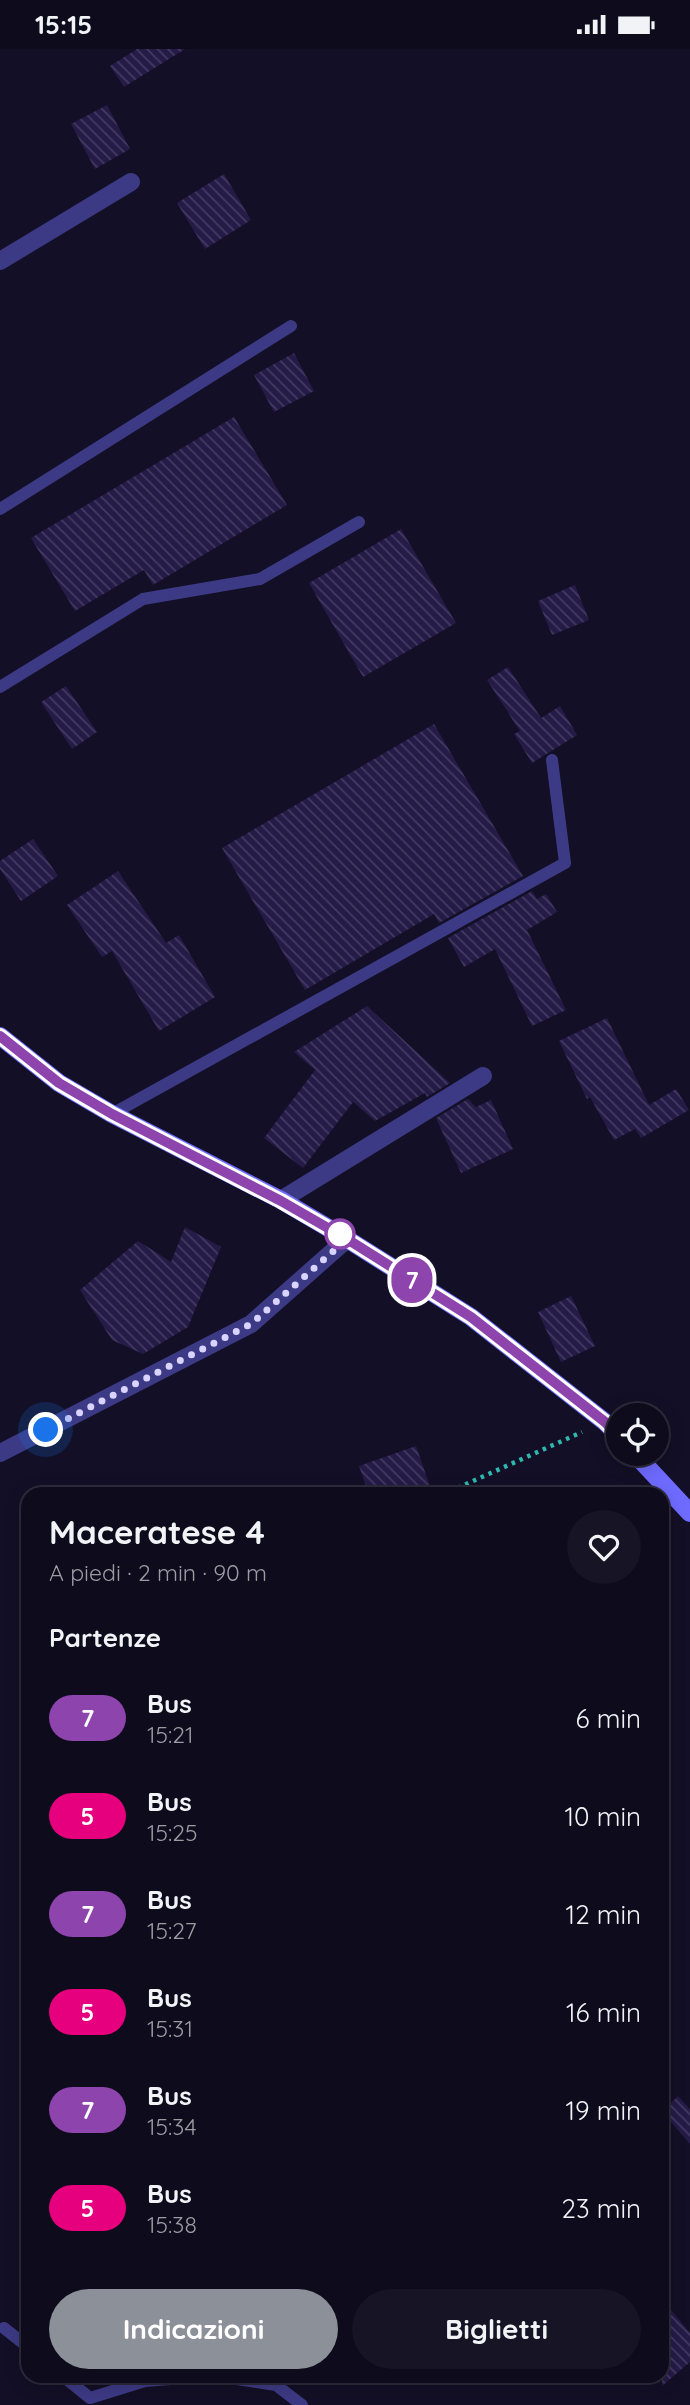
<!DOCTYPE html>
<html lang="it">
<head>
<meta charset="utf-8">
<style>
  :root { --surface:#0e0b1c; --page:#171425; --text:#f1f3f6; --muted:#9b9ba3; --line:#2e2b3b; --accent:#8c9099 }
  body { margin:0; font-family:Quicksand,sans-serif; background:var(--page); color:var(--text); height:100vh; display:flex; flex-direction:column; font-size:26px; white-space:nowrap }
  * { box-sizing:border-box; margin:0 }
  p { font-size:23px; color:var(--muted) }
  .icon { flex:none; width:38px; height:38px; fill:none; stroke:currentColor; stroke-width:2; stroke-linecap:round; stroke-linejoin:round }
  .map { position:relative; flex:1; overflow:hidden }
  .details { position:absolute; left:21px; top:1438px; width:648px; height:896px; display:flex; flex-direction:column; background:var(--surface); border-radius:21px; box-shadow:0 4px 18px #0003,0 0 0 2px var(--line) }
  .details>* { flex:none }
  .badge { padding:0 14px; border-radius:23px; font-size:24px; line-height:46px }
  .buttons { position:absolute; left:606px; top:1354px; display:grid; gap:14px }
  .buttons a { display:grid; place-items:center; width:63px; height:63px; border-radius:50%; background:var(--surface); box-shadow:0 4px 18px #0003,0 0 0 2px var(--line); font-size:35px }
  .you { position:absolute; width:35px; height:35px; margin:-18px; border:5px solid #fff; border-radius:50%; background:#1a73e8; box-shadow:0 0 0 10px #1a73e833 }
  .map>.badge { position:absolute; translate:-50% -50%; box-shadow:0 0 0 4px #fff }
  h2 { padding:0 28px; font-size:26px; line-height:63px }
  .round { display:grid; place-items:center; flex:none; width:74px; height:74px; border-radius:37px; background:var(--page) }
  .headline { display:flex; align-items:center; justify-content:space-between; height:119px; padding:0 28px }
  h1 { font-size:33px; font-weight:800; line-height:52px }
  .primary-button { display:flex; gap:14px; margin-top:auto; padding:14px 28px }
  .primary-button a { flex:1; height:80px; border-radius:42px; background:var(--accent); color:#fff; font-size:28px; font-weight:800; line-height:80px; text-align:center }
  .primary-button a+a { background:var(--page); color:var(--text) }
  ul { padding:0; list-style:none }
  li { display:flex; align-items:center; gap:21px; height:98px; padding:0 28px }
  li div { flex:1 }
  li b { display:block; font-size:26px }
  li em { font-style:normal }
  li .badge { min-width:77px; font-weight:700; text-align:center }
  .status { display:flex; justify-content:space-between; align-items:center; height:49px; padding:0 35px; background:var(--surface); direction:ltr }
  .status svg { height:19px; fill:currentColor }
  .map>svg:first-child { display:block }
  .building { fill:url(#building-back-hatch) }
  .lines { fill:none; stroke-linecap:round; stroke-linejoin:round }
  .path { stroke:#2fb8b0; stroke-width:4.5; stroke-dasharray:3.5 5; stroke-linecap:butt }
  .lane { stroke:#3d3a85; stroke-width:12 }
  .street { stroke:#3d3a85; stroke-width:18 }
  .secondary { stroke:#6f6bff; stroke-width:18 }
  .line-casing { stroke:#fff; stroke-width:16 }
  .line { stroke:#8e44ad; stroke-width:10 }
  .walk { stroke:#d9d4ff; stroke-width:7; stroke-dasharray:0 12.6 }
  .stop-dot { fill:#fff; stroke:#8e44ad; stroke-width:3.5 }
</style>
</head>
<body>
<div class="status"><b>15:15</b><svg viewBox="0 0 49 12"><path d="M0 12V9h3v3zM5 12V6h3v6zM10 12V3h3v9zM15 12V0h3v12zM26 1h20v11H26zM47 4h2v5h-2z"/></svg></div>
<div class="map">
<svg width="690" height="2356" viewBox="0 0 690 2356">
  <defs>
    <pattern id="building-back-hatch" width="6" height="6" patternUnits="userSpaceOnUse" patternTransform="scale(1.75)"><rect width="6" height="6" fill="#241b47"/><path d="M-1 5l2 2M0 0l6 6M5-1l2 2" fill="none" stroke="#433b63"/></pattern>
  </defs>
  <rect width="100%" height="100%" fill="#130f26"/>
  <g class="building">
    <path d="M137 0H185L124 38 110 17Z"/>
    <path d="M107 56 130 100 95 120 71 75Z"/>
    <path d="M224 125 251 171 205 200 177 154Z"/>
    <path d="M294 304 314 342 274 363 254 326Z"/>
    <path d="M234 368 287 456 153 536 144 521 75 562 31 489Z"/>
    <path d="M401 480 456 574 363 628 309 534Z"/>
    <path d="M575 536 589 571 552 586 538 552Z"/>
    <path d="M508 618 541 669 560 657 577 686 532 714 514 685 520 682 487 631Z"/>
    <path d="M66 637 97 683 72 700 41 653Z"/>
    <path d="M434 675 523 827 439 874 434 865 305 941 222 799Z"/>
    <path d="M33 790 58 827 21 852 0 820V812Z"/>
    <path d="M118 822 166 894 179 886 215 948 159 982 112 902 102 908 67 856Z"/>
    <path d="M532 842 537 850 546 845 557 863 527 881 566 961 532 977 495 900 464 918 448 889Z"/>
    <path d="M367 957 450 1034 427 1048 425 1044 375 1072 353 1053 303 1119 264 1089 315 1021 294 1003Z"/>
    <path d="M607 969 649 1056 676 1040 689 1061 641 1089 635 1080 614 1091 590 1048 587 1050 559 992Z"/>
    <path d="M468 1050 476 1058 491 1051 513 1100 461 1124 436 1069Z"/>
    <path d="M185 1178 221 1198 188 1278 143 1305 112 1291 80 1241 138 1192 171 1213Z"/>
    <path d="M571 1247 595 1297 561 1313 538 1263Z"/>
    <path d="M416 1397 433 1446H369L359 1417Z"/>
    <path d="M678 2047 690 2060V2095L662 2063Z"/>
    <path d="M662 2250 690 2284V2313L662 2337Z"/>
  </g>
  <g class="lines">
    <path class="path" d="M442 1446 582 1383"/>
    <g class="lane">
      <path d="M0 460 291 277"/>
      <path d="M0 638 143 550 260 530 359 473"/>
      <path d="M112 1065 565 814 552 711"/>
      <path d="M4 2279 28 2298"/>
      <path d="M64 2328 90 2349 145 2332 197 2328"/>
      <path d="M223 2328 276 2336 302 2356"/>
    </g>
    <g class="street">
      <path d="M0 212 131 133"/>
      <path d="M281 1151 483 1027"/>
      <path d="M0 1404 251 1275 347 1190"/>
    </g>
    <g class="secondary">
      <path d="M0 987 59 1034 112 1065 281 1151 347 1190 471 1268 605 1373 618 1386"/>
      <path d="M635 1405 690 1464"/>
    </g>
  </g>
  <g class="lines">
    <defs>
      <path id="line" d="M0 987 59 1034 112 1065 281 1152 347 1190 471 1268 605 1373 618 1386"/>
    </defs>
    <use href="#line" class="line-casing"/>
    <use href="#line" class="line"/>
    <path class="walk" d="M46 1381 251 1275 347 1190 340 1185"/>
  </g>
  <circle class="stop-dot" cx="340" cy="1185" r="14"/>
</svg>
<div class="buttons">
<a><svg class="icon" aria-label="locate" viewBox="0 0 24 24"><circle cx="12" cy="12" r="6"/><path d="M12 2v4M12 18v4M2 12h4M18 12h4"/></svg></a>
</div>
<div class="you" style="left:46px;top:1381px"></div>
<b class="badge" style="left:412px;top:1231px;background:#8e44ad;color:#fff">7</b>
<section class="details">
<div class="headline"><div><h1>Maceratese 4</h1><p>A piedi · 2 min · 90 m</p></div><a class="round"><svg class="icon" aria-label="heart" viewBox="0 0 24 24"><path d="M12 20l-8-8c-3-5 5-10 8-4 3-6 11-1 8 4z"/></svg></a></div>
<h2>Partenze</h2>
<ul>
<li><span class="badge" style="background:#8e44ad;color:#fff">7</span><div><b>Bus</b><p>15:21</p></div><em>6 min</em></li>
<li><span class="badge" style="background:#e6007e;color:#fff">5</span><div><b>Bus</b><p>15:25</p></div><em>10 min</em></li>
<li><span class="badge" style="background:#8e44ad;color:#fff">7</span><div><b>Bus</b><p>15:27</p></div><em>12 min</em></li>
<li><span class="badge" style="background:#e6007e;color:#fff">5</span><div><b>Bus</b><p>15:31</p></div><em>16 min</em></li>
<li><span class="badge" style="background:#8e44ad;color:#fff">7</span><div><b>Bus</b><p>15:34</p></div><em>19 min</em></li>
<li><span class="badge" style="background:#e6007e;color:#fff">5</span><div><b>Bus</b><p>15:38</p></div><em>23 min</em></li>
</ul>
<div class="primary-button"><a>Indicazioni</a><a>Biglietti</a></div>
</section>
</div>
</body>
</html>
